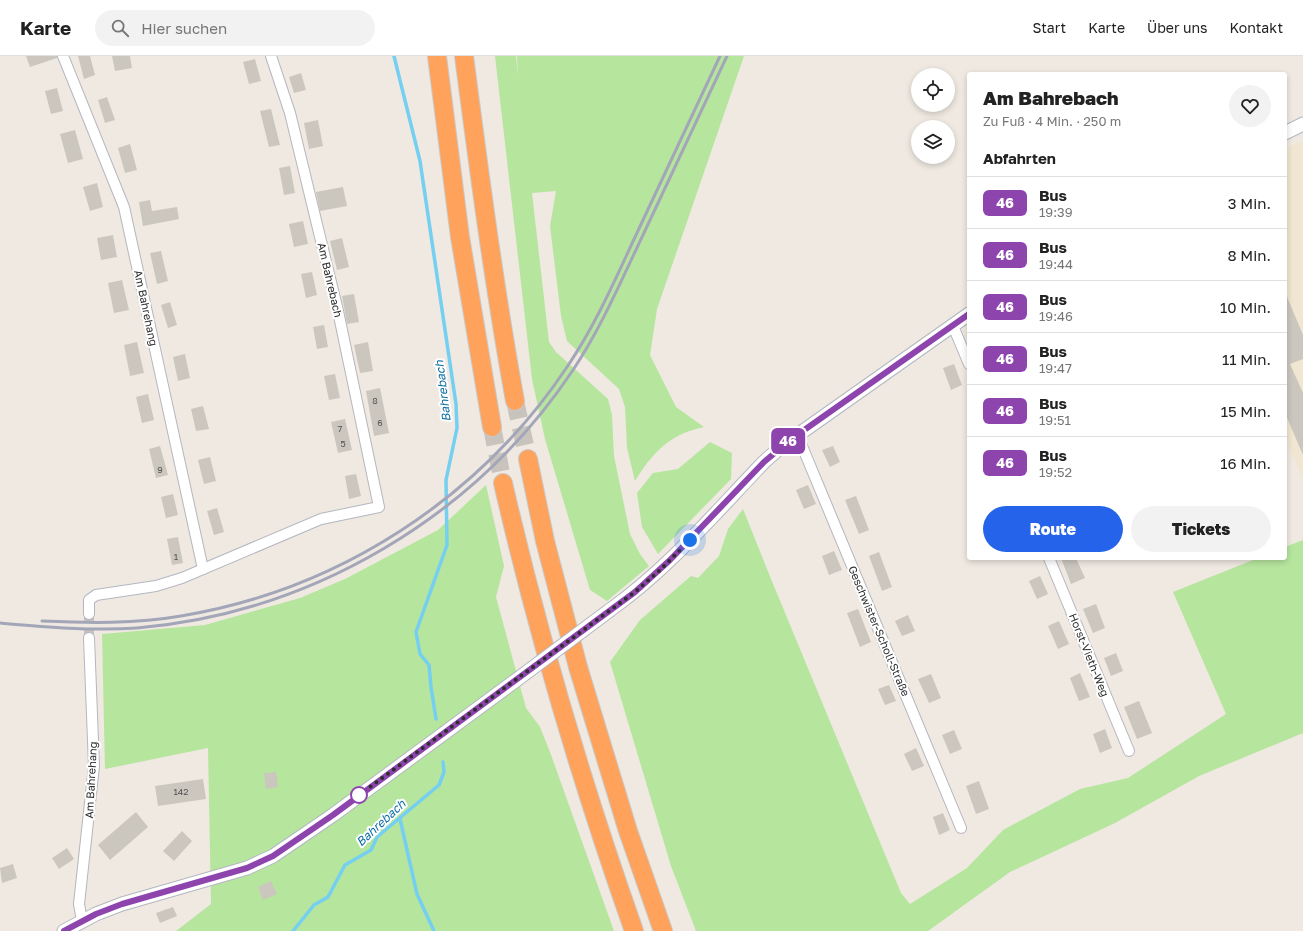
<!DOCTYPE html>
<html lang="de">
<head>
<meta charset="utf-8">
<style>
  :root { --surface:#fff; --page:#f2f2f2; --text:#222; --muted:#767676; --line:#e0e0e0; --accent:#2563eb }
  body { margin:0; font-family:"Golos Text",sans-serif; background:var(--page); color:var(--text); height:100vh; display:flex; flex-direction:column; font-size:15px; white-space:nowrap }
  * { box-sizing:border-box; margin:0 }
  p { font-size:13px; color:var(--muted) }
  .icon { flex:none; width:22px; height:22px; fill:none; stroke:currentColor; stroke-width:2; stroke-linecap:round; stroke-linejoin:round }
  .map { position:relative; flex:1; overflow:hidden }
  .details { position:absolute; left:967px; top:16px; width:320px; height:488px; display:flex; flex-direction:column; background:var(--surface); border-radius:4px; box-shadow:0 2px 6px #0003 }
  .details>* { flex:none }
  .badge { padding:0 8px; border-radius:6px; font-size:14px; line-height:26px }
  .buttons { position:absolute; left:911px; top:12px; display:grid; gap:8px }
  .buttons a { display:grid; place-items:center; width:44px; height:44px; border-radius:50%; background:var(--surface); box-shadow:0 2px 6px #0003; font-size:20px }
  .you { position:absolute; width:20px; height:20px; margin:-10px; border:3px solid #fff; border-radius:50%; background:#1a73e8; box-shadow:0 0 0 6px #1a73e833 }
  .map>.badge { position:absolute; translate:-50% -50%; box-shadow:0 0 0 2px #fff }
  h2 { padding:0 16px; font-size:15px; line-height:36px }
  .round { display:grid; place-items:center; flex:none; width:42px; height:42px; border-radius:21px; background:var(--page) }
  .head { display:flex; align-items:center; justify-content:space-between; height:68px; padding:0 16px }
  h1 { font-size:19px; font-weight:800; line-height:30px }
  .cta { display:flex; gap:8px; margin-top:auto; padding:8px 16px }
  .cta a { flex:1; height:46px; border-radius:24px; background:var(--accent); color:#fff; font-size:16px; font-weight:800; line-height:46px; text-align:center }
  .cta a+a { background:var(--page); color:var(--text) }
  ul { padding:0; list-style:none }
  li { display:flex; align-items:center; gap:12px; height:52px; padding:0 16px; border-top:1px solid var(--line) }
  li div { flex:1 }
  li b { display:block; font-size:15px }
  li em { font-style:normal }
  li .badge { min-width:44px; font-weight:700; text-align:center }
  header { display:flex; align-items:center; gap:24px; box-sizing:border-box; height:56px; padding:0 20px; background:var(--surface); border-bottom:1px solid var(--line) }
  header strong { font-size:19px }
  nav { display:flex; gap:22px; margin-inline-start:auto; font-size:14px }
  .search { width:280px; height:36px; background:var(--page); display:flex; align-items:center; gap:10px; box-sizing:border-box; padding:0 14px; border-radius:22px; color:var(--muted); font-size:15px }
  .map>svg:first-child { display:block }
  .education { fill:#f0e6d1 }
  .green { fill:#b6e59e }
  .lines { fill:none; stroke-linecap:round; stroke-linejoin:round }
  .stream { stroke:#75cff0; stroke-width:3.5 }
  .building { fill:#cbc7bf }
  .minor-tunnel { stroke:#c8c4bd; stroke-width:10; stroke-dasharray:10 5; stroke-linecap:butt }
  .motorway-tunnel { stroke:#c8c4bd; stroke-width:18; stroke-dasharray:18 9; stroke-linecap:butt }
  .minor-casing { stroke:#b4b7c1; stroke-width:12 }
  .tertiary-casing { stroke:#b4b7c1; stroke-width:15 }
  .motorway-casing { stroke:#c9c9c9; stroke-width:20 }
  .minor { stroke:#fff; stroke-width:10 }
  .tertiary { stroke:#fff; stroke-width:13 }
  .motorway { stroke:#ffa35c; stroke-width:18 }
  .rail { stroke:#a3a6b8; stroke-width:3 }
  .tertiary-bridge-casing { stroke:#b4b7c1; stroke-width:15; stroke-linecap:butt }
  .tertiary-bridge { stroke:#fff; stroke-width:13 }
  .line-casing { stroke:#fff; stroke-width:9 }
  .line { stroke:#8e44ad; stroke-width:6 }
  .walk { stroke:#2e2e2e; stroke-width:4; stroke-dasharray:0 7.2 }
  .stop-dot { fill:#fff; stroke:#8e44ad; stroke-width:2 }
  .labels { text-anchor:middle; stroke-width:4; stroke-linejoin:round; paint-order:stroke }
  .number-label { font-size:9px; fill:#555452 }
  .street-label { font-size:11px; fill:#2e2e2e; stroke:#fff }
  .water-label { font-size:12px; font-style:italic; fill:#0d6fa3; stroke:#fff }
</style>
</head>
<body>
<header>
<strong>Karte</strong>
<div class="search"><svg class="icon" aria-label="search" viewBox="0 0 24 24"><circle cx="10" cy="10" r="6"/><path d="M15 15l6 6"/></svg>Hier suchen</div>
<nav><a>Start</a><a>Karte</a><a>Über uns</a><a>Kontakt</a></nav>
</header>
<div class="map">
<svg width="1303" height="875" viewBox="0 0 1303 875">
  <rect width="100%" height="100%" fill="#efe9e1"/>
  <path class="education" d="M1303 85V424L1285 382V92Z"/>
  <g class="green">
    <path d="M495 0H516L518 21 517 0H744L657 253 650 299 676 351 704 371C670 378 653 396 635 425L627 392 625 351 619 333 567 285 561 260 550 170 556 135 532 137 549 286 556 296 608 343 612 359 614 400 630 478 640 498 649 510 607 545 590 534 545 383 532 323Z"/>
    <path d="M710 386 732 397 731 423 658 498 642 471 637 437 653 417 678 413Z"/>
    <path d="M486 429 504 510 496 541 526 652 540 671 550 696 614 875H176L211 848 208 692 105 713 102 578 205 569 300 542 345 523 438 474Z"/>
    <path d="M743 453 771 523 901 837 910 848 967 812 1003 774 1080 733 1128 722 1226 658 1173 536 1258 502H1285V491L1303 484V677L1199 720 1115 767 1010 816 928 875H696L671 810 610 606 640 564 691 520 698 522 719 500 728 473Z"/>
  </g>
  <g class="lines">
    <g class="stream">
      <path d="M394 0 420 105 456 348 457 372 446 424 447 489 416 576 420 598 429 609 431 631 436 663"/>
      <path d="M400 763 417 838 434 875"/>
      <path d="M293 875 314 849 328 841 345 809 371 794 377 781 439 729 444 716 443 706"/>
    </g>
  </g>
  <g class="building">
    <path d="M26 0H57V2L30 11Z"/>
    <path d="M78 0H90L95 19 84 23Z"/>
    <path d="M112 0H130L132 12 115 15Z"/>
    <path d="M255 3 261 25 249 28 243 6Z"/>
    <path d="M301 17 306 34 294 37 289 21Z"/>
    <path d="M57 32 63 55 51 58 45 35Z"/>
    <path d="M107 41 115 64 105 67 98 44Z"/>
    <path d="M271 53 280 89 269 91 260 55Z"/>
    <path d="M318 64 323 90 309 93 304 67Z"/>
    <path d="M75 74 83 103 68 107 60 78Z"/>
    <path d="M130 88 137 114 125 117 118 92Z"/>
    <path d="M290 110 295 137 284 139 279 112Z"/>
    <path d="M97 127 103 151 90 155 83 131Z"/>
    <path d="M343 131 347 150 320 155 316 136Z"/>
    <path d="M150 144 152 155 177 151 179 163 143 170 139 146Z"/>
    <path d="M303 165 308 188 294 191 289 168Z"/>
    <path d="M113 179 117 201 101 204 97 182Z"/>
    <path d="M342 182 349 211 337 214 330 185Z"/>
    <path d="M161 195 168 225 157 228 150 197Z"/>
    <path d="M312 216 317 239 306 242 301 218Z"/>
    <path d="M122 224 129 254 114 257 108 227Z"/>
    <path d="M1285 236 1303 279V303L1290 308 1303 337V399L1285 357Z"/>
    <path d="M354 238 359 266 347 268 342 240Z"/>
    <path d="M170 246 177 269 168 272 161 249Z"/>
    <path d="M324 269 328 291 317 293 313 271Z"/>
    <path d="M137 286 144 317 130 320 124 289Z"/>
    <path d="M368 286 373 315 360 317 354 289Z"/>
    <path d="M185 298 190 322 178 325 173 301Z"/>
    <path d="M954 308 962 329 951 334 943 312Z"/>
    <path d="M335 318 340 342 329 344 324 320Z"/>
    <path d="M380 332 389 377 374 380 366 335Z"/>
    <path d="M148 338 154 364 142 367 136 341Z"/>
    <path d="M203 350 209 373 196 375 191 353Z"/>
    <path d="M345 363 352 394 338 397 331 366Z"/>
    <path d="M160 390 168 419 156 422 149 393Z"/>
    <path d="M833 390 840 406 830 411 822 394Z"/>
    <path d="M210 401 216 425 204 428 198 404Z"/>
    <path d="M356 418 361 440 349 443 345 420Z"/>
    <path d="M808 429 816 448 804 453 796 434Z"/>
    <path d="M173 438 178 459 166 462 161 441Z"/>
    <path d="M856 440 869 474 859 478 845 444Z"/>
    <path d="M217 452 224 476 214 479 207 455Z"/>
    <path d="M178 481 183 507 172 509 167 483Z"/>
    <path d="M834 495 842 514 829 519 822 500Z"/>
    <path d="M879 496 892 531 882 535 869 500Z"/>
    <path d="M1061 502H1076L1085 522 1071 528Z"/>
    <path d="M1040 520 1048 538 1037 543 1029 525Z"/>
    <path d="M1096 548 1105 572 1093 577 1083 553Z"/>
    <path d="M858 553 871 586 860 591 847 557Z"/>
    <path d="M908 559 915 575 902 580 895 565Z"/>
    <path d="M1059 565 1069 588 1058 593 1048 570Z"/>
    <path d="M1116 597 1123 615 1111 620 1104 602Z"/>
    <path d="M1080 617 1090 641 1079 645 1070 622Z"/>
    <path d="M931 618 941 642 929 647 918 623Z"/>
    <path d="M889 629 896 645 885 649 878 633Z"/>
    <path d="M1139 645 1152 677 1137 683 1124 651Z"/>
    <path d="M1105 673 1112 692 1100 697 1093 678Z"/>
    <path d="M954 674 962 693 950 698 942 679Z"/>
    <path d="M916 692 924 710 912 715 904 698Z"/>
    <path d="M276 716 278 731 266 733 264 717Z"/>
    <path d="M203 723 206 743 158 750 155 730Z"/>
    <path d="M979 725 989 753 976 758 966 730Z"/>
    <path d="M136 756 148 771 110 804 98 789Z"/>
    <path d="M943 757 950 774 939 779 933 761Z"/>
    <path d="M182 775 192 785 174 805 163 795Z"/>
    <path d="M67 792 74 803 59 813 52 802Z"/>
    <path d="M13 808 17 822 2 827 0 812Z"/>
    <path d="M271 825 277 838 263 844 258 831Z"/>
    <path d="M173 851 177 860 160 867 156 857Z"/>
  </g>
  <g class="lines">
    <path class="minor-tunnel" d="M89 582V558"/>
    <g class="motorway-tunnel">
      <path d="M515 345 528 403"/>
      <path d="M492 371 503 427"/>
    </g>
    <defs>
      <g id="minor">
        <path d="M63 0 124 151 203 513"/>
        <path d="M953 270 969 308"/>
        <path d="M797 378 961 772"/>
        <path d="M1049 502 1129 695"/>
        <path d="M89 558V544L96 539 156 530 182 522 321 463 379 451 338 255 290 57 271 0"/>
        <path d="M82 865 79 848 94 710 89 582"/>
      </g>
      <g id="tertiary">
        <path d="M1285 77 1303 68"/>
        <path d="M610 554C668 513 714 458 764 406L782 390 969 258"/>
        <path d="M64 875 96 858 122 848 247 812 273 800 333 759 515 625"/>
      </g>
      <g id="motorway">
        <path d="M437 0 460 181 492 371"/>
        <path d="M464 0C479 115 494 230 515 345"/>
        <path d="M528 403 545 485 578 611 628 775 663 875"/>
        <path d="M503 427C538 579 582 728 634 875"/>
      </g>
    </defs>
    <use href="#minor" class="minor-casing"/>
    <use href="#tertiary" class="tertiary-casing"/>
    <use href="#motorway" class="motorway-casing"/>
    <use href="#minor" class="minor"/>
    <use href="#tertiary" class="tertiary"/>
    <use href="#motorway" class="motorway"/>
    <g class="rail">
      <path d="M42 565C88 567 135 568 181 560 338 534 479 443 567 311 595 270 615 224 636 179 664 119 692 60 720 0"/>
      <path d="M0 567C46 571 91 575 137 572 312 557 475 461 573 314 601 272 621 225 643 179 671 120 699 60 727 0"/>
    </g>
    <defs>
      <path id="tertiary-bridge" d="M515 625 610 554"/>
    </defs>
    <use href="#tertiary-bridge" class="tertiary-bridge-casing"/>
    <use href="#tertiary-bridge" class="tertiary-bridge"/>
  </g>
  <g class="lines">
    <defs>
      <path id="line" d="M64 875 96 858 122 848 247 812 273 800 333 759 635 536 670 504 764 406 790 384 969 258"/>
    </defs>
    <use href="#line" class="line-casing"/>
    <use href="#line" class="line"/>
    <path class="walk" d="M359 739 635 536 659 515 690 484"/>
  </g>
  <circle class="stop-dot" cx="359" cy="739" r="8"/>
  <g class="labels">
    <g class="number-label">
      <text x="375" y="348">8</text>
      <text x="380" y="370">6</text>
      <text x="340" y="376">7</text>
      <text x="343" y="391">5</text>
      <text x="160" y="417">9</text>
      <text x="176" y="504">1</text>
      <text x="181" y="739">142</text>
    </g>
    <g class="street-label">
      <text transform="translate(330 224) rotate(77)" y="4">Am Bahrebach</text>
      <text transform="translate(146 252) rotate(78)" y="4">Am Bahrehang</text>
      <text transform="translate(879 575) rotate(67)" y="4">Geschwister-Scholl-Straße</text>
      <text transform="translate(1089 599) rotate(68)" y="4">Horst-Vieth-Weg</text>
      <text transform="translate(91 724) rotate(-87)" y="4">Am Bahrehang</text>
    </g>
    <g class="water-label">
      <text transform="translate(443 335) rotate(-97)" y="4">Bahrebach</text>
      <text transform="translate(381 767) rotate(-43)" y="4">Bahrebach</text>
    </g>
  </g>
</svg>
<div class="buttons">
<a><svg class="icon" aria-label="locate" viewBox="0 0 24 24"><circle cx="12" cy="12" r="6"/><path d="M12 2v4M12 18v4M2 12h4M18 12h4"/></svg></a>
<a><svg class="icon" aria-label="layers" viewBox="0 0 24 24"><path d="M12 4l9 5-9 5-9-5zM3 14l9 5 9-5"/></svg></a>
</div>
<div class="you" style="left:690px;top:484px"></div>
<b class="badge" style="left:788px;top:385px;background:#8e44ad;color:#fff">46</b>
<section class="details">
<div class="head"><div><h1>Am Bahrebach</h1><p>Zu Fuß · 4 Min. · 250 m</p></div><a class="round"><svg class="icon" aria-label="heart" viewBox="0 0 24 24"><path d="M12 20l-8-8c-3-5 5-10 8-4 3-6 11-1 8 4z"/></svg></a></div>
<h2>Abfahrten</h2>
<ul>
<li><span class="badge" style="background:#8e44ad;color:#fff">46</span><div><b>Bus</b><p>19:39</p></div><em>3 Min.</em></li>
<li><span class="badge" style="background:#8e44ad;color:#fff">46</span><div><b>Bus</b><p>19:44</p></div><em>8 Min.</em></li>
<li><span class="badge" style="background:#8e44ad;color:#fff">46</span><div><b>Bus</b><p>19:46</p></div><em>10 Min.</em></li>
<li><span class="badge" style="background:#8e44ad;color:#fff">46</span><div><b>Bus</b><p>19:47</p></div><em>11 Min.</em></li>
<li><span class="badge" style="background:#8e44ad;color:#fff">46</span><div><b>Bus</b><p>19:51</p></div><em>15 Min.</em></li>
<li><span class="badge" style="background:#8e44ad;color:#fff">46</span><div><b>Bus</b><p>19:52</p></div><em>16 Min.</em></li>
</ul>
<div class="cta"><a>Route</a><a>Tickets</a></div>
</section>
</div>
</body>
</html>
